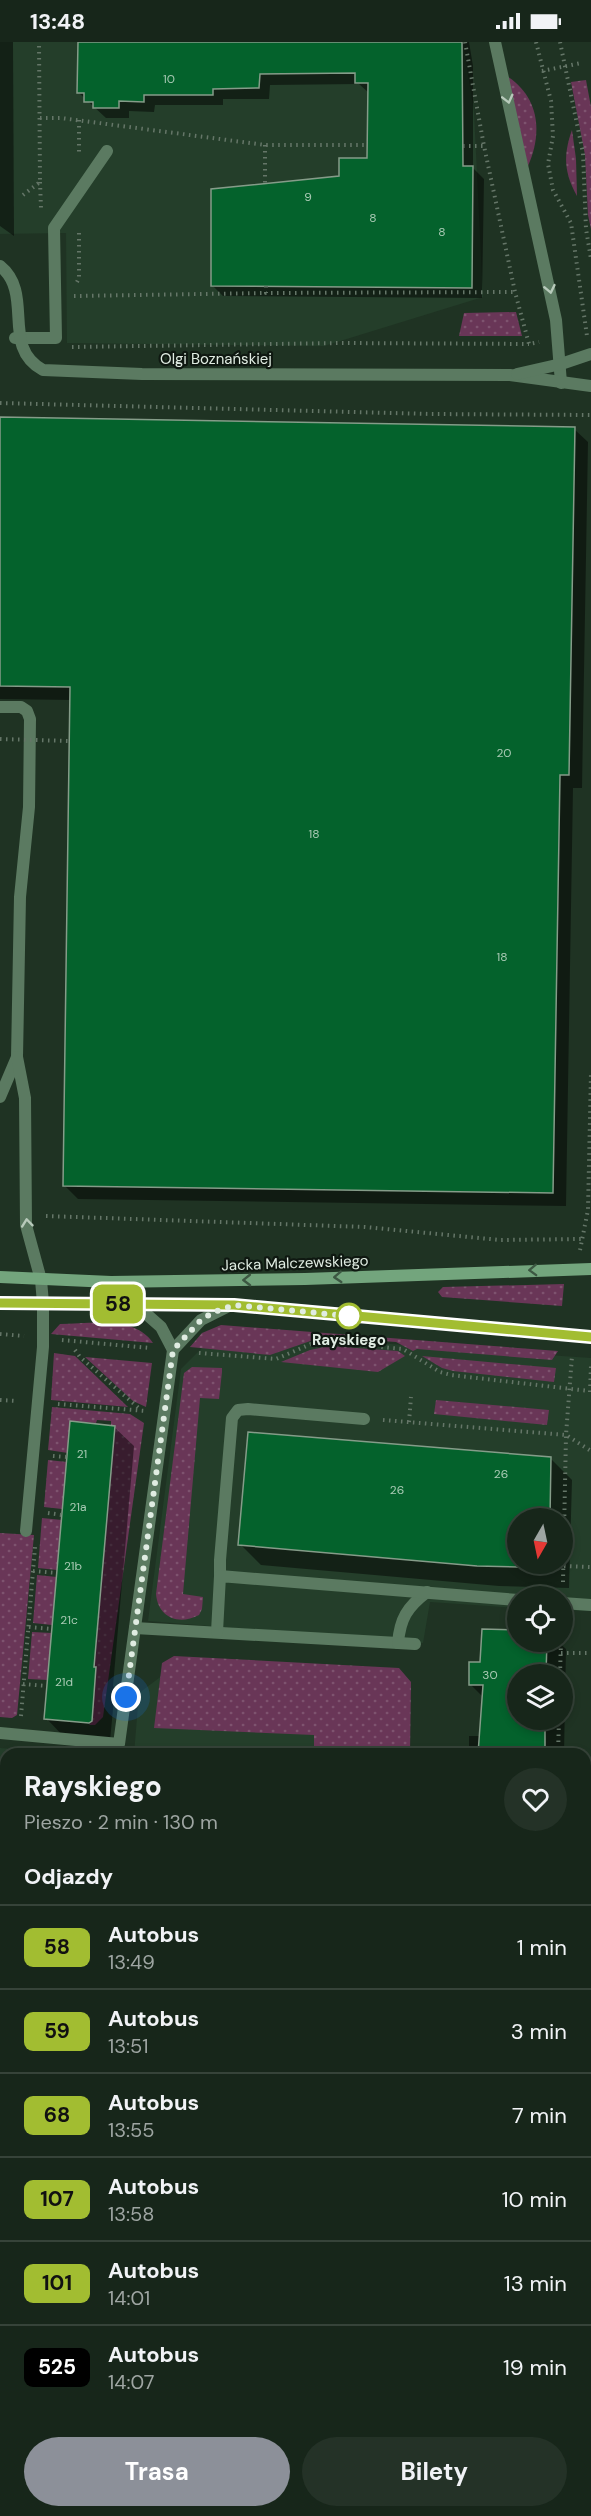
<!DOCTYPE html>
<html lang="pl">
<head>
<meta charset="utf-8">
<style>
  :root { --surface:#17261a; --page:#243227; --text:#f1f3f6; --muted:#9ea5a2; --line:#364339; --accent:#8c9099 }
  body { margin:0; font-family:"DM Sans",sans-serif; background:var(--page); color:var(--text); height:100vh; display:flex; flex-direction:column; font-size:22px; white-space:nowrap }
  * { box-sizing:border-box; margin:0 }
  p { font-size:20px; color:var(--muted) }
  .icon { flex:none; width:33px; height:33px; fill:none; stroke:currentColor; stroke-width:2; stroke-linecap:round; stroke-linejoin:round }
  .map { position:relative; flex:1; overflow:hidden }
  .side { position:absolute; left:0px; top:1706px; width:591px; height:770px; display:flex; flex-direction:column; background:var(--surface); border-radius:18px 18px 0 0; box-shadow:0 3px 9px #0003,0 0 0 2px var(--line) }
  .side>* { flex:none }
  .badge { padding:0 12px; border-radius:9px; font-size:21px; line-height:39px }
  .needle { width:39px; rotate:189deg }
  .controls { position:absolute; left:507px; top:1466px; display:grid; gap:12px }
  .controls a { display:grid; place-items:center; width:66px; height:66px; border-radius:50%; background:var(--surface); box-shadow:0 3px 9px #0003,0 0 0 2px var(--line); font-size:30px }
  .you { position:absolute; width:30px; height:30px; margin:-15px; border:4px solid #fff; border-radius:50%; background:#1a73e8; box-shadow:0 0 0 9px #1a73e833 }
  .map>.badge { position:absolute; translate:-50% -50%; box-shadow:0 0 0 3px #fff }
  h2 { padding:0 24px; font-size:22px; line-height:54px }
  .round { display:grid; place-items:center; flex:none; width:63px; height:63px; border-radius:32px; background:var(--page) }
  .summary { display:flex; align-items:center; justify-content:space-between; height:102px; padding:0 24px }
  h1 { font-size:28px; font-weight:700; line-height:45px }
  .primary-button { display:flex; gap:12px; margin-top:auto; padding:12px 24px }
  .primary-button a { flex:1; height:69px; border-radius:36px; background:var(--accent); color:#fff; font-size:24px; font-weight:700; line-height:69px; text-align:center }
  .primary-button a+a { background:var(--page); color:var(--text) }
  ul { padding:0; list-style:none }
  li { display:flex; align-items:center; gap:18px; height:84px; padding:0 24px; border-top:2px solid var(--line) }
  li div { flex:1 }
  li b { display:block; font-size:22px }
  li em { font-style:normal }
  li .badge { min-width:66px; font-weight:700; text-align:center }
  .status { display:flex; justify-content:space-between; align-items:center; height:42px; padding:0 30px; background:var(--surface); direction:ltr }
  .status svg { height:16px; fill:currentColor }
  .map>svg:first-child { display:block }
  .built { fill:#243e2a; fill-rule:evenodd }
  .green { fill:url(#green-dots) }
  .pitch { fill:#693657 }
  .shadow { fill:#0007; fill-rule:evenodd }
  .building { fill:#04622c; stroke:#859c89; stroke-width:1.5 }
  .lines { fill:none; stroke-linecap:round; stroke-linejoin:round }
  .path { stroke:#657668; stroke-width:4; stroke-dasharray:1.5 4.5; stroke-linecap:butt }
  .lane { stroke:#5b7a61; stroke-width:12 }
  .street { stroke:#5b7a61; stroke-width:12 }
  .secondary { stroke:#73a57d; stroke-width:12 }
  .path-bridge { stroke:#657668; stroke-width:4; stroke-dasharray:1.5 4.5; stroke-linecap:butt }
  .oneway { stroke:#b8cabb }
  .oneway2 { stroke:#3c5742 }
  .line-casing { stroke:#fff; stroke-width:14 }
  .line { stroke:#a2bd31; stroke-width:9 }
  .walk { stroke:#e0ece2; stroke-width:6; stroke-dasharray:0 10.8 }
  .stop-dot { fill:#fff; stroke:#a2bd31; stroke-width:3 }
  .labels { text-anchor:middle; stroke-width:4.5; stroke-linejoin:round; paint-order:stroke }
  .number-label { font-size:12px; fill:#a9cab4 }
  .street-label { font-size:15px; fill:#e0ece2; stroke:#0f1811 }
  .stop-label { font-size:15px; font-weight:bold; fill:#e0ece2; stroke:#0f1811 }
</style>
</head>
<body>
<div class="status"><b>13:48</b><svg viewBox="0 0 49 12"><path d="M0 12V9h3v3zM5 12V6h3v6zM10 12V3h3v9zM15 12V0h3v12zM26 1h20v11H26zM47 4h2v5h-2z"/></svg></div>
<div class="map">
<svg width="591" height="2474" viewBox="0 0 591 2474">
  <defs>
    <pattern id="green-dots" width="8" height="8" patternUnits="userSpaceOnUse" patternTransform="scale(1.5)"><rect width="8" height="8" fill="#693657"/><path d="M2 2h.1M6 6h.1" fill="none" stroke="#7e536f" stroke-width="1.8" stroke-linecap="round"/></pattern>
  </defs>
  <rect width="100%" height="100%" fill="#1f3323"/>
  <g class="built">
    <path d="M0 0H463L474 70 483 255 324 304 67 301 66 191 0 192Z"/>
    <path d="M218 1290 591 1316V1569L563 1568 562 1554H518L517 1566 430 1560 423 1601 148 1579 181 1327ZM518 1476H562V1521H518Z"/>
    <path d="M171 1627 410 1711 134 1712 139 1651Z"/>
    <path d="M0 1706 59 1711 6 1712V2227H0Z"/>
  </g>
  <g class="green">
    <path d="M507 34C539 55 543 90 528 124Z"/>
    <path d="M586 38 591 65V187L588 173 585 113 571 40Z"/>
    <path d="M572 88 576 117 577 154C564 131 563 113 572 88Z"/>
    <path d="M516 270 522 294H459L464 271Z"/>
    <path d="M564 1242 562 1264 442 1255 438 1250 443 1245Z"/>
    <path d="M60 1282C90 1282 134 1273 153 1301L51 1292Z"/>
    <path d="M221 1283 558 1309 552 1318 417 1307 413 1309 396 1300 322 1295 270 1313 190 1305 202 1291Z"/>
    <path d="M329 1304 398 1309 405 1314 378 1330 281 1320 310 1308Z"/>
    <path d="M54 1311 75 1314 128 1365 51 1358Z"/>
    <path d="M422 1314 556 1326 554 1340 453 1329 442 1326Z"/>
    <path d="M85 1315 152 1321 146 1365 133 1359Z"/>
    <path d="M192 1325 222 1326V1330L219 1357 200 1356 183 1552 203 1555 202 1567 199 1573C178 1584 158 1575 156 1552L184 1331Z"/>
    <path d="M436 1358 549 1368 547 1383 434 1372Z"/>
    <path d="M52 1365 130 1372 144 1381 103 1675 95 1683H89L92 1679 96 1626 94 1625 115 1384 111 1383V1379L97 1378 96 1381 71 1379 68 1411 48 1408Z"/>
    <path d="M48 1418 67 1420 62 1467 44 1465Z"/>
    <path d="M42 1476 62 1478 57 1528 38 1526Z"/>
    <path d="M0 1491 34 1493 17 1673 12 1676 0 1675Z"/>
    <path d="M37 1533 57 1535 52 1583 33 1581Z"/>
    <path d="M32 1590 52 1591 48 1638 28 1637Z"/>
    <path d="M174 1614 399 1626 411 1640 410 1711H314V1693L154 1686 162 1621Z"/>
  </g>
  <rect class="pitch" x="0" y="1964" width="6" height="190"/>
  <g class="shadow">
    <path d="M0 0H13L14 194 0 184Z"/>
    <path d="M79 0H469L473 24V126L484 137 482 256 223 254 212 243 340 135 369 118V51L359 42 270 43 269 57H223V63H155L154 70 129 69V76H106L79 51Z"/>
    <path d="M0 376 574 387 588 400 582 746H573L566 1164 78 1157 64 1143 72 658 0 657Z"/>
    <path d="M114 1385 134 1404 113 1644 115 1646 110 1699 65 1696 46 1676Z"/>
    <path d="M551 1417 572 1438 569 1546 499 1544 261 1523 240 1502ZM518 1476H562V1521H518Z"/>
    <path d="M518 1599H557L566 1607 564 1712H469V1694H481L484 1656 470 1642 482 1622ZM518 1632H562V1677H518Z"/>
    <path d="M0 1878 6 1884V1937H0Z"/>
    <rect x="0" y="2273" width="6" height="185"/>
    <path d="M189 2469H387L385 2474H190Z"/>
  </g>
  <g class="building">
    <path d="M78 0H462L463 124H473L472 246 211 244V147L339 134V116H367L368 41H355V31L260 32 259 46 213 47V53H144V60L119 59V66H93V60H84V51H77Z"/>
    <path d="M0 375 575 385 569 733H560L553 1151 63 1144 70 645 0 644Z"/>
    <path d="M70 1379 115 1384 94 1625H96L92 1679 89 1681 44 1677Z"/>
    <path d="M248 1390 551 1415 550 1476H518V1525L477 1524 238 1503Z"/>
    <path d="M482 1587 518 1588V1599H547L546 1632H518V1677H545V1712H478L483 1643H469V1620H480Z"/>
  </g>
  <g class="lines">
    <g class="path">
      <path d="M465 0 484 104"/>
      <path d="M536 0 551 59 553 94 548 122 553 148 571 181 587 294"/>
      <path d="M560 0 583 111 586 187 591 217"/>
      <path d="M542 29 581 21"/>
      <path d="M40 76H61L265 103H367"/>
      <path d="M79 78V112"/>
      <path d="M265 103V141"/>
      <path d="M463 104H484L515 250 529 302 539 300"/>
      <path d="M40 140 41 166"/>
      <path d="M23 153 40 140 39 0"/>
      <path d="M77 240 79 236V188"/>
      <path d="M266 244V251L515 250"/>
      <path d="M74 254 266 251"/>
      <path d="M72 305 342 301 529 302"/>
      <path d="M0 361 431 372 591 373"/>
      <path d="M46 1174 365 1185 500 1198 582 1197"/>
      <path d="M580 1208 588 1168 591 1031"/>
      <path d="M0 1292 24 1294"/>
      <path d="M62 1298 150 1306"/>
      <path d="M75 1308 80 1315 141 1368"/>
      <path d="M199 1311 276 1317 311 1302 325 1300 403 1307 440 1330 451 1333 589 1349"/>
      <path d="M590 1350 591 1324"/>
      <path d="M0 1358 17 1359"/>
      <path d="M58 1362 146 1369"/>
      <path d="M383 1378 566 1393 591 1409"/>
      <path d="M409 1380 411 1355"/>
      <path d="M53 1414 67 1415"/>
      <path d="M48 1471 62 1473"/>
      <path d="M564 1524 591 1525"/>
      <path d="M33 1529 57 1531"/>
      <path d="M563 1540 566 1393 572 1314"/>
      <path d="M29 1585 52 1587"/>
      <path d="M561 1611H591"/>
      <path d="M560 1632 561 1599"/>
      <path d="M23 1642 47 1644"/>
      <path d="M21 1674 35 1505"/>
      <path d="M558 1712 559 1677"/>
      <path d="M585 2204 591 2209"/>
      <path d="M585 2259 591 2258"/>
    </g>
    <g class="lane">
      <path d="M495 0 556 278 561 341"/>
      <path d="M15 296H56L54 186 107 109"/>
      <path d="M135 1262 161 1285 173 1308"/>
      <path d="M220 1534V1518L232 1376 238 1368 248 1367 364 1377"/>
      <path d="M562 1561 591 1563"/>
      <path d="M135 1586 398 1601C400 1577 407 1565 427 1550"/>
      <path d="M217 1590 220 1534 518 1558"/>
      <path d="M398 1601 415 1602"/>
      <path d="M0 1691 119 1702 173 1308 201 1278 229 1264"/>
      <path d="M591 2088V2083"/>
      <path d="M585 2291 591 2289"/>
      <path d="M585 2444H591"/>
      <path d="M425 2469 426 2474"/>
      <path d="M516 2469V2474"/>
    </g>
    <g class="street">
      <path d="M0 224C35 252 0 305 43 328L142 332 510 333 591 344"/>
      <path d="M517 332 561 322 591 312"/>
      <path d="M0 665H21L27 669 30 677 29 765 20 855 17 1015 0 1055"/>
      <path d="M17 1015 25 1056 26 1183 41 1238 43 1261V1305L26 1489"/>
    </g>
    <g class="secondary">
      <path d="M0 1235 111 1240 305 1237 591 1227"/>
      <path d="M0 1261 234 1263 591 1295"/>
    </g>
    <path class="path-bridge" d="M0 697 69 699"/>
  </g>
  <defs><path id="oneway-chevron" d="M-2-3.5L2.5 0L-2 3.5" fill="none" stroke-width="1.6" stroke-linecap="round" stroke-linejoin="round" transform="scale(1.5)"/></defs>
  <g class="oneway">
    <use href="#oneway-chevron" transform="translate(508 57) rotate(76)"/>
    <use href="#oneway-chevron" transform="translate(550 247) rotate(78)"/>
    <use href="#oneway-chevron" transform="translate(27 1181) rotate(-96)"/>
  </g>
  <g class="oneway2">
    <use href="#oneway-chevron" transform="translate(533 1228) rotate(178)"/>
    <use href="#oneway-chevron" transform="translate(338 1235) rotate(177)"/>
    <use href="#oneway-chevron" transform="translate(247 1238) rotate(179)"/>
  </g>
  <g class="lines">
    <defs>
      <path id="line" d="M0 1261 234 1263 591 1295"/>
    </defs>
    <use href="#line" class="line-casing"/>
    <use href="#line" class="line"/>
    <path class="walk" d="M126 1655 173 1308 201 1278 214 1270 234 1263 349 1274"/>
  </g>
  <circle class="stop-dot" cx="349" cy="1274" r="12"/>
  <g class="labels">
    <g class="number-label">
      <text x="169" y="41">10</text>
      <text x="308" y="159">9</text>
      <text x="373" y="180">8</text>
      <text x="442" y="194">8</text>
      <text x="504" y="715">20</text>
      <text x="314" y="796">18</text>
      <text x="502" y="919">18</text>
      <text x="82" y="1416">21</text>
      <text x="501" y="1436">26</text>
      <text x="397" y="1452">26</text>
      <text x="78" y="1469">21a</text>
      <text x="73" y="1528">21b</text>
      <text x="69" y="1582">21c</text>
      <text x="490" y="1637">30</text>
      <text x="64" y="1644">21d</text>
    </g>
    <g class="street-label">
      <text x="216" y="322">Olgi Boznańskiej</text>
      <text transform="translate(295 1221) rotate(-2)" y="5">Jacka Malczewskiego</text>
    </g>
    <g class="stop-label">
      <text x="349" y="1303">Rayskiego</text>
    </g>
  </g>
</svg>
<div class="controls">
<a><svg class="needle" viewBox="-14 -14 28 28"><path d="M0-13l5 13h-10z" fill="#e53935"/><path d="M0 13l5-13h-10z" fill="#9ea5a2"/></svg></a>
<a><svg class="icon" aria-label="locate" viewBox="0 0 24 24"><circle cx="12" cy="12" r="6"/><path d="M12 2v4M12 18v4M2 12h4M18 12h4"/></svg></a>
<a><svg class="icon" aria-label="layers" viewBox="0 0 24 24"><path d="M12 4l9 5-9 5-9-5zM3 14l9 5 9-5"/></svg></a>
</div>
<div class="you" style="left:126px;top:1655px"></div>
<b class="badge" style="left:118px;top:1262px;background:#a2bd31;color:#111">58</b>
<section class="side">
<div class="summary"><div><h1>Rayskiego</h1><p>Pieszo · 2 min · 130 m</p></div><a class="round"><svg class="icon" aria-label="heart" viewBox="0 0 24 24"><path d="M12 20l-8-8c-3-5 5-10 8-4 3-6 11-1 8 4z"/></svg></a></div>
<h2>Odjazdy</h2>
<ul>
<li><span class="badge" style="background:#a2bd31;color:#111">58</span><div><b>Autobus</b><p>13:49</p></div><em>1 min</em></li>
<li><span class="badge" style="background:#a2bd31;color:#111">59</span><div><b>Autobus</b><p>13:51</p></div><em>3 min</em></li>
<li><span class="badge" style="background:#a2bd31;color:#111">68</span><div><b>Autobus</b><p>13:55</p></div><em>7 min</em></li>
<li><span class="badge" style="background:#a2bd31;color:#111">107</span><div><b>Autobus</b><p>13:58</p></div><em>10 min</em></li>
<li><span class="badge" style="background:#a2bd31;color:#111">101</span><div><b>Autobus</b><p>14:01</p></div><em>13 min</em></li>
<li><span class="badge" style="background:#000;color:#fff">525</span><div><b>Autobus</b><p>14:07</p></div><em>19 min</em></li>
</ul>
<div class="primary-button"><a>Trasa</a><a>Bilety</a></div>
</section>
</div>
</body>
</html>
